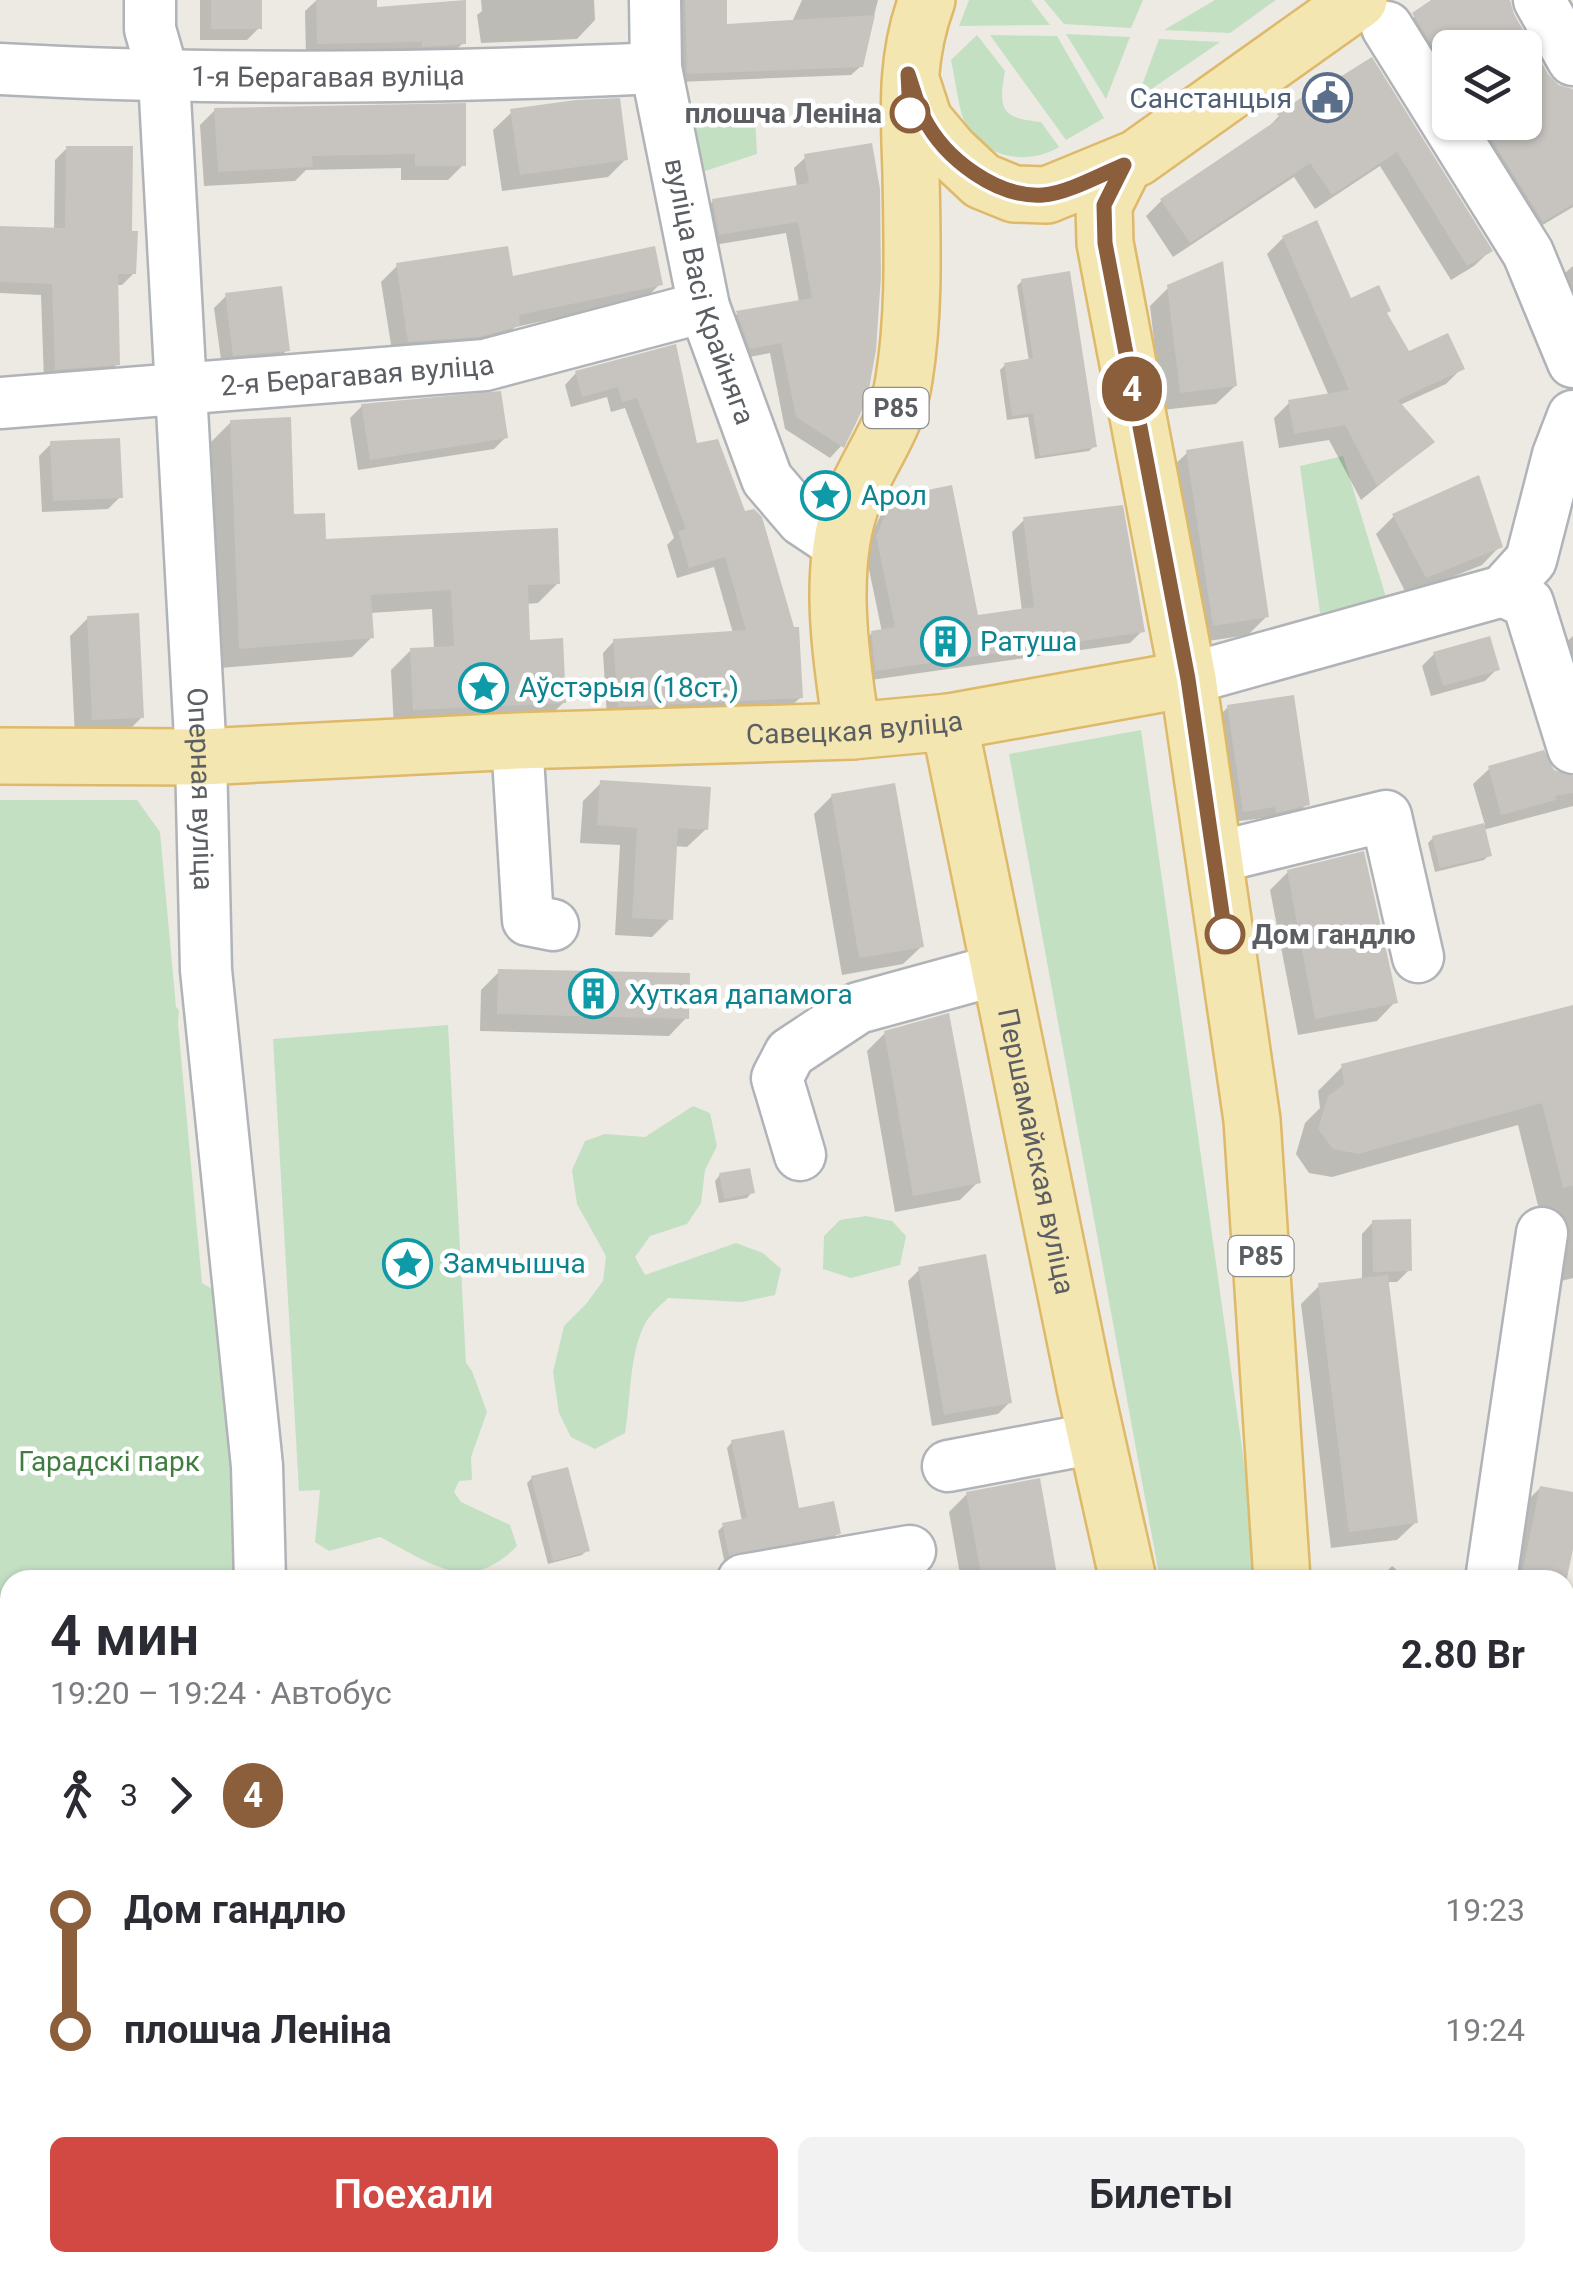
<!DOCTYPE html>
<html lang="ru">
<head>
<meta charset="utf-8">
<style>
  :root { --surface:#fff; --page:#f2f2f3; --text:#2b2b33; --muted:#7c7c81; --accent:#d24944 }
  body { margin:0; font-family:Roboto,sans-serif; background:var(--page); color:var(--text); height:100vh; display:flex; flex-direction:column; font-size:38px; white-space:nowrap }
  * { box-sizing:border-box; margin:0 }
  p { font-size:32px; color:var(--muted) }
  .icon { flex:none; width:55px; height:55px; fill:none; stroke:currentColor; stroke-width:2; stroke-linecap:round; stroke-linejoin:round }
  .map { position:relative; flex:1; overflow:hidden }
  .panel { position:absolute; left:0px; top:1570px; width:1575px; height:702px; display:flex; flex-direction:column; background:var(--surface); border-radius:30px 30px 0 0; box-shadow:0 2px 8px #0004 }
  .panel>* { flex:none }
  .badge { padding:0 20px; border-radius:32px; font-size:35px; line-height:65px }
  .tools { position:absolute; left:1432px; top:30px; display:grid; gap:20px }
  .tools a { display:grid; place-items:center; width:110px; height:110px; border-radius:15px; background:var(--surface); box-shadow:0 2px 8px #0004; font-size:50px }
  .map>.badge { position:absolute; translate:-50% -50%; box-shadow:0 0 0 5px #fff }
  .legs { display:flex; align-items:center; gap:15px; height:110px; padding:0 50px; font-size:32px }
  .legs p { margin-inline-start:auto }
  .overview { display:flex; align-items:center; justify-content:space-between; height:170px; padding:0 50px }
  h1 { font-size:55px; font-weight:600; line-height:75px }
  .button { display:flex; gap:20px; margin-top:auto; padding:20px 50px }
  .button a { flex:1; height:115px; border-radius:15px; background:var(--accent); color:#fff; font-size:40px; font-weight:600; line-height:115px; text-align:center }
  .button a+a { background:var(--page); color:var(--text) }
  ul { padding:0 50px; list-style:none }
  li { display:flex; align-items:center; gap:35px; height:120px; font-size:38px }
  li i { display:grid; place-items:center; width:15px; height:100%; margin:0 12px; background:currentColor }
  li i::after { content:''; width:25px; height:25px; margin:-12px; border:8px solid; border-radius:50%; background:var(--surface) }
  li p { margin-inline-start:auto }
  li:first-child i { background:linear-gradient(#0000 50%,currentColor 0) }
  li:last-child i { background:linear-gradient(currentColor 50%,#0000 0) }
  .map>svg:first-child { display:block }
  .green { fill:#c4e0c3 }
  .shadow { fill:#0003 }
  .building { fill:#c7c4c0 }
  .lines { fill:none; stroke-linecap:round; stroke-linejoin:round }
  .minor-casing { stroke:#b0b3b7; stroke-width:55 }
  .major-casing { stroke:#deb96a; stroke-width:60 }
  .minor { stroke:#fff; stroke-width:50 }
  .major { stroke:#f4e6b0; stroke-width:55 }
  .line-1-casing { stroke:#fff; stroke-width:22 }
  .line-1 { stroke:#8b5e3c; stroke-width:15 }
  .stop-1-dot { fill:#fff; stroke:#8b5e3c; stroke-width:5 }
  .labels { text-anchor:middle; stroke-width:9; stroke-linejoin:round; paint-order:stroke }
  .shield { fill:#fff; stroke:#8c8e91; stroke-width:2.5 }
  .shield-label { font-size:25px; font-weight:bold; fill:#5b5e62 }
  .street-label { font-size:28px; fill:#5b5e62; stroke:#fff }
  .service-label { font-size:28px; fill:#4e5e75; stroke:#fff; text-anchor:end }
  .stop-label { font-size:28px; font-weight:bold; fill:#5b5e62; stroke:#fff; text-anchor:end }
  .culture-label { font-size:28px; fill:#0d838f; stroke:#fff; text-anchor:start }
  .park-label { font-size:28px; fill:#3f7d40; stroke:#fff }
</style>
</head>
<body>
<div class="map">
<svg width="1573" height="2271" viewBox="0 0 1573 2271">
  <rect width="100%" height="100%" fill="#eceae3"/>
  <g class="green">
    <path d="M969 0H1031L1050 25 959 26Z"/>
    <path d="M1044 0H1143L1131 28 1064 24Z"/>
    <path d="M1215 0H1276L1230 33 1164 30Z"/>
    <path d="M1066 34 1130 37 1106 99Z"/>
    <path d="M977 35 1005 71C998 110 1001 118 1041 122L1059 147C1024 168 976 156 962 115 957 97 955 78 951 60Z"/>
    <path d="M990 35 1057 36 1104 118 1066 140Z"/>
    <path d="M1159 39 1220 42 1137 99Z"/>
    <path d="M689 116 755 117 757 154 699 173Z"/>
    <path d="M1343 456 1386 597 1320 613 1300 466Z"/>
    <path d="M1141 730 1259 1569 1251 1580H1160L1009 754Z"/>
    <path d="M0 800H137L160 832 176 1007 179 1010 178 1024 202 1283 214 1290 227 1322 225 1399 240 1580H10V2262L152 2263 149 2271H0Z"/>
    <path d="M448 1025 466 1363 472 1371 487 1412 471 1457 472 1480 459 1481 454 1492 461 1502 510 1525 517 1546C468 1596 431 1563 380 1537L329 1551 315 1542 320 1490 299 1491 273 1039Z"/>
    <path d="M693 1106 710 1113 717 1146 705 1170 701 1203 687 1224 650 1236 635 1257 645 1275 736 1243 763 1253 781 1269 775 1295 742 1302 668 1298C661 1305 651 1313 646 1322 629 1352 631 1399 625 1433L595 1449 571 1437 559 1413 553 1372 564 1326 586 1304 603 1281 606 1256 577 1204 572 1170 585 1141 605 1134 645 1137Z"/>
    <path d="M866 1216 892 1221 906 1236 900 1265 851 1278 823 1269 824 1236 840 1220Z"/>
    <path d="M1565 1910 1573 1913V2168L1565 2167Z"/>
  </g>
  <g class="shadow">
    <path d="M200 0H259V28L247 40H200Z"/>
    <path d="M317 0H375V9L463 43 451 55H306L305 11Z"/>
    <path d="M481 0H594L595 20 577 39 481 43 477 15 482 11Z"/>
    <path d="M679 0H725L724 26 792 22 802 0H878L861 66 851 75 679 82Z"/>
    <path d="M1436 0H1509L1512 15 1547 76 1558 87 1573 91V207L1529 233 1469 138 1487 122H1525V48H1450V72L1435 83 1400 28Z"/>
    <path d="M1371 61 1490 251 1474 266 1451 280 1380 166 1315 209 1294 177 1173 257 1146 216 1161 201 1264 132 1279 116Z"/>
    <path d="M463 106V165L448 180H401V168L306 170 295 181 204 186 200 125 215 110Z"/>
    <path d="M512 112 626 159 608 177 502 191 493 130Z"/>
    <path d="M870 146 841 446 830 458 785 429 770 353 738 359 726 325 737 314 799 302 786 233 708 246 701 213 713 201 797 187 794 168 806 157Z"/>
    <path d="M67 148 130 233 134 273 122 285H115L117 364 106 376 44 381 41 295 0 293V228L54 230 55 160Z"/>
    <path d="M1283 238 1350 301 1384 314 1408 354 1462 368 1446 384 1400 405 1432 442 1361 500 1329 440 1279 448 1274 418 1290 402 1329 396 1267 254Z"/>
    <path d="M397 266 511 279 660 284 644 300 515 327 501 341 393 357 381 282Z"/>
    <path d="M1573 266V331L1553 283Z"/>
    <path d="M1022 281 1094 446 1089 451 1035 459 1028 417 1007 420 1000 370 1005 365 1029 361 1017 286Z"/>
    <path d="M1169 287 1235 386 1216 404 1162 410 1150 306Z"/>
    <path d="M226 296 287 350 276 362 222 367 214 308Z"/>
    <path d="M674 347 695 446 744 514 801 697 789 708 607 717 603 653 614 641 733 633 714 567 677 578 667 545 674 538 625 408 611 412 607 397 571 407 565 385 576 373Z"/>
    <path d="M362 406 505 438 494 449 358 470 350 418Z"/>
    <path d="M231 422 292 517 324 542 558 583 538 603 526 604 528 642 564 702 544 722 394 729 391 670 411 650 434 649 432 609 370 613 372 637 352 657 220 668 211 442Z"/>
    <path d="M51 444 120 497 108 509 42 512 39 456Z"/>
    <path d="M1188 452 1266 617 1248 635 1195 643 1169 470Z"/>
    <path d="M894 499 976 618 1022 611 1012 532 1024 520 1142 631 1130 643 864 681 860 645 872 633 882 632 865 550 882 512Z"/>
    <path d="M1394 516 1500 546 1482 565 1407 595 1376 534Z"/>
    <path d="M88 618 142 717 124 735 75 737 70 636Z"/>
    <path d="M1573 636V715L1554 653Z"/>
    <path d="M1434 654 1497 669 1485 681 1431 696 1422 666Z"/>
    <path d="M1228 707 1307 804 1295 816 1265 824 1264 818 1232 822 1216 719Z"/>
    <path d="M1489 769 1552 772 1573 778V806L1483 830 1489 855 1484 860 1435 872 1428 843 1433 838 1485 825 1473 784Z"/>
    <path d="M601 783 706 829 687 847 674 846 670 919 652 937 615 935 620 845 580 843 583 801Z"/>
    <path d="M832 796 922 946 903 964 842 975 814 814Z"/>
    <path d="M1288 872 1395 1002 1377 1021 1298 1035 1270 890Z"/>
    <path d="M499 972 687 1017 669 1036 480 1031 481 990Z"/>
    <path d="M1573 1008V1278L1557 1282 1518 1125 1332 1177 1309 1173 1296 1154 1305 1123 1320 1108 1318 1091 1342 1067Z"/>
    <path d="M885 1033 978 1182 960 1200 895 1212 867 1051Z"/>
    <path d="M720 1175 752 1192 747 1198 719 1203 715 1181Z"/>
    <path d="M1373 1222 1409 1270 1397 1282H1386L1416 1522 1397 1540 1331 1548 1301 1304 1319 1286 1362 1280V1234Z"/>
    <path d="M920 1269 1010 1402 998 1414 932 1426 908 1281Z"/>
    <path d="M732 1442 798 1511 838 1533 833 1538 724 1560 718 1531 724 1525 742 1521 727 1448Z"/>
    <path d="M532 1478 587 1550 582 1555 548 1564 527 1483Z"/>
    <path d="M1540 1488 1573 1494V1536L1564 1580H1513L1528 1500Z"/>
    <path d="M967 1494 1056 1580H961L949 1512Z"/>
    <path d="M1392 1566 1409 1580H1378Z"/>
    <path d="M1571 1951H1573V2022L1565 2020V1956Z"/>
    <rect x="1565" y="2073" width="8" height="66"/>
    <path d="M1571 2245 1573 2271H1549L1553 2262H1565V2251Z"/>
    <path d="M669 2262H705L693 2271H675Z"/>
    <path d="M949 2262H1031L1028 2271H945Z"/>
    <path d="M1125 2262H1155L1171 2271H1116Z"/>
    <path d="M1274 2262H1332L1328 2271H1292Z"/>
    <path d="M1390 2262H1445L1442 2271H1387Z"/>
  </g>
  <g class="building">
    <rect x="211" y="0" width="51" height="29"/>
    <path d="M316 0H377V7L466 0V44L422 47V42L317 44Z"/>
    <path d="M685 0H727V24L875 15 863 67 687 74Z"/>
    <path d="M1431 0H1510L1514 14 1548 74 1559 85 1573 89V204L1543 222 1481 123 1525 122V48H1450L1449 72 1412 13Z"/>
    <path d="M1372 57 1493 251 1467 266 1397 152 1332 195 1310 163 1190 243 1160 199 1280 118 1277 114 1325 82 1327 85Z"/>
    <path d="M620 98 628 160 520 175 510 109 576 100Z"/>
    <path d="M466 103V166H415V154L312 156 313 167 218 172 214 108Z"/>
    <path d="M872 143 880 189 881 276 876 350 867 400 844 448 796 417 781 343 750 349 736 311 812 298 798 222 719 235 712 199 809 183 804 154Z"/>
    <path d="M66 146H133L132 231H138L136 274H118L120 365 55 370 52 284 0 282V226L65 228Z"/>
    <path d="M1317 220 1351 298 1379 285 1391 311 1387 313 1409 351 1448 333 1465 369 1398 400 1435 442 1377 486 1345 425 1294 434 1288 400 1349 390 1282 236Z"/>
    <path d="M508 246 513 276 655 246 663 285 519 315 520 326 480 337 408 342 396 263Z"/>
    <path d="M1223 261 1237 386 1180 393 1167 285Z"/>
    <path d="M1070 271 1097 447 1040 456 1033 413 1012 416 1004 363 1033 358 1021 279Z"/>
    <path d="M282 286 290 351 233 356 225 293Z"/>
    <path d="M676 344 697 443 718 439 745 511 754 509 762 517 794 627H799L803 698 618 707 613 639 746 630 725 557 689 568 678 531 686 529 637 398 622 402 618 387 582 397 575 371Z"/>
    <path d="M501 391 508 438 370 460 361 404Z"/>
    <path d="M291 417 294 514 325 513 326 539 558 528 560 584 528 585 530 640 563 638 566 703 413 710 410 648 454 646 451 590 371 595 374 638 239 649 230 420Z"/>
    <path d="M120 438 123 498 53 501 50 441Z"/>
    <path d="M1243 441 1269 617 1213 626 1186 450Z"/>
    <path d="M1479 475 1503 547 1426 578 1392 514Z"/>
    <path d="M952 485 978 615 1034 607 1023 517 1123 505 1145 632 875 671 871 631 895 627 876 536 893 497Z"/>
    <path d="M139 613 144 718 92 720 87 616Z"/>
    <path d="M1490 636 1500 670 1443 686 1433 652Z"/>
    <path d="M1294 695 1310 805 1276 813 1275 807 1243 812 1227 705Z"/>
    <path d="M1544 750 1554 770 1573 776V793L1555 796 1556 800 1501 815 1488 766Z"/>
    <path d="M600 780 711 787 708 830 678 828 673 920 632 918 637 828 597 825Z"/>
    <path d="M895 783 924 947 859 958 831 794Z"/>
    <path d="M1484 823 1492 856 1440 868 1432 836Z"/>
    <path d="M1364 851 1398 1003 1315 1019 1287 870Z"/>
    <path d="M498 969 690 973 689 1019 497 1014Z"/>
    <path d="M1573 1005V1186L1563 1188 1542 1103 1358 1154 1333 1149 1318 1129 1328 1096 1344 1084 1341 1064Z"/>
    <path d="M949 1013 981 1183 913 1196 884 1031Z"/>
    <path d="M750 1168 755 1193 724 1199 719 1173Z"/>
    <path d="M1411 1219 1412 1271 1373 1272 1372 1220Z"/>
    <path d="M986 1254 1012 1403 944 1415 918 1267Z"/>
    <path d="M1388 1275 1418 1523 1349 1532 1318 1283Z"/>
    <path d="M784 1430 799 1508 834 1501 841 1534 729 1556 722 1523 747 1518 731 1440Z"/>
    <path d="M568 1467 590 1551 553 1561 531 1476Z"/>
    <path d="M1040 1478 1058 1580H982L966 1492Z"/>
    <path d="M1540 1486 1573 1492V1549L1566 1583 1522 1574Z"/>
  </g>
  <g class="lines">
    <defs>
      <g id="minor">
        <path id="s1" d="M150 0V29L164 78 201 757 206 970 257 1466 260 1580"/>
        <path id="s2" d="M655 0 656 68 704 307 767 479 802 520 841 546"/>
        <path d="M1539 0 1573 60"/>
        <path d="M1387 27 1528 253 1573 362"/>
        <path id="s3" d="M0 69C219 81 437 78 656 68"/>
        <path id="s4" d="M0 403 485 365 704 307"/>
        <path d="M1503 591 1528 603 1573 748"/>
        <path d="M1188 679 1503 591 1531 560 1558 455 1573 416"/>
        <path d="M517 741 528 920 553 925"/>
        <path d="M1214 858 1386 816 1418 957"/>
        <path d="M800 1155 777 1078 790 1053 858 1008 1000 969"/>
        <path d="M948 1466 1096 1438"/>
        <path d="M743 1580 910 1551"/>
        <path d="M1491 1580 1542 1233"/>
        <path d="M1565 1664 1573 1673"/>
        <path d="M1565 1754 1573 1708"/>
        <path d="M1248 2262 1264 2271"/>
        <path d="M172 2271 174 2262"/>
        <path d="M1059 2271 1063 2262"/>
      </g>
      <g id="major">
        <path d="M913 86 924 120 950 151 982 181 1014 194 1047 195 1137 158 1359 0"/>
        <path d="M1124 165 1104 205 1105 243 1188 679 1252 1120 1282 1580"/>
        <path id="s5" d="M949 722 1086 1392 1128 1580"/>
        <path d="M852 731C841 661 826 564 854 497 871 457 898 423 904 379 915 311 912 241 911 173 909 112 905 58 927 0"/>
        <path id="s6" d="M0 756 201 757 517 741 852 731 949 722 1188 679"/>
        <path d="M1565 1844 1573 1846"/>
        <path d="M780 2271 790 2262"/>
        <path d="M857 2271 861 2262"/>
      </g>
    </defs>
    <use href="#minor" class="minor-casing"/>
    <use href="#major" class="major-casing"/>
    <use href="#minor" class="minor"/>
    <use href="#major" class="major"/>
  </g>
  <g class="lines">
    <defs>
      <path id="line-1" d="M910 113 908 74C913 88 917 105 924 118 945 159 997 198 1043 195 1066 194 1102 174 1124 165L1104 205 1105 243 1188 679 1225 934"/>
    </defs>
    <use href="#line-1" class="line-1-casing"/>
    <use href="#line-1" class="line-1"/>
  </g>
  <defs>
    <symbol id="civic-ring" viewBox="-11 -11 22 22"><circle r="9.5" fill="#fff" stroke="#5c6f8a" stroke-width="1.5"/><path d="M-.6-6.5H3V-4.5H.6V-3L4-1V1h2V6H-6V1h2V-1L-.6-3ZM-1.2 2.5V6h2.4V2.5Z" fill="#5c6f8a"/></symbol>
    <symbol id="sight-ring" viewBox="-11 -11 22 22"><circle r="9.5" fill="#fff" stroke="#0f9aa8" stroke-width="1.5"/><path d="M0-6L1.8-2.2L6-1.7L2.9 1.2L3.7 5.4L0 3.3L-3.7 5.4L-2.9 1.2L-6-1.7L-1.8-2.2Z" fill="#0f9aa8"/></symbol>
    <symbol id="building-ring" viewBox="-11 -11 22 22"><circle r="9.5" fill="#fff" stroke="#0f9aa8" stroke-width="1.5"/><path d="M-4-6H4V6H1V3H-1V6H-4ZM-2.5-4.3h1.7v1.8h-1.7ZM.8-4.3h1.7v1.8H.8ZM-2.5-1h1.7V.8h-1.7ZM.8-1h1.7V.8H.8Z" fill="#0f9aa8"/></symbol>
  </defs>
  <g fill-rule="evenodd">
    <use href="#civic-ring" x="1300" y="70" width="55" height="55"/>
    <use href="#sight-ring" x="798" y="468" width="55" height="55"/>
    <use href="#building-ring" x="918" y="614" width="55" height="55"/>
    <use href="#sight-ring" x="456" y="660" width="55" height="55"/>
    <use href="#building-ring" x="566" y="966" width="55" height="55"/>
    <use href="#sight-ring" x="380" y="1236" width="55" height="55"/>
  </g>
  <g class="stop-1-dot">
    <circle cx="910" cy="113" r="18"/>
    <circle cx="1225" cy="934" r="18"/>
  </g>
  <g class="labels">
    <g class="shield">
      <rect x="863.5" y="388" width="65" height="40" rx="8"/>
      <rect x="1228.5" y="1236" width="65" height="40" rx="8"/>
    </g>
    <g class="shield-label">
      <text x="896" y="417">Р85</text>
      <text x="1261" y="1265">Р85</text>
    </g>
    <g class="street-label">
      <text dy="10" stroke="none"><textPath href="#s3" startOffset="328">1-я Берагавая вуліца</textPath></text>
      <text dy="10" stroke="none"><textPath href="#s2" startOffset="298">вуліца Васі Крайняга</textPath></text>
      <text dy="10" stroke="none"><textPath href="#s4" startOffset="358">2-я Берагавая вуліца</textPath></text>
      <text dy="10" stroke="none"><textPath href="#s6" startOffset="855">Савецкая вуліца</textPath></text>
      <text dy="10" stroke="none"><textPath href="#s1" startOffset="792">Оперная вуліца</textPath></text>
      <text dy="10" stroke="none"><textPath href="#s5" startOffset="438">Першамайская вуліца</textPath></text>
    </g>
    <g class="service-label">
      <text x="1292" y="108">Санстанцыя</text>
    </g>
    <g class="stop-label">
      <text x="882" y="123">плошча Леніна</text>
      <text x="1252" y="944" text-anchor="start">Дом гандлю</text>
    </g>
    <g class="culture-label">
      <text x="861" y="505">Арол</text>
      <text x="980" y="651">Ратуша</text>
      <text x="519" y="697">Аўстэрыя (18ст.)</text>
      <text x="629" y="1004">Хуткая дапамога</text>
      <text x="443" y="1273">Замчышча</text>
    </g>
    <g class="park-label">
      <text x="109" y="1471">Гарадскі парк</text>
    </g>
  </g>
</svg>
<div class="tools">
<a><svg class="icon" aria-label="layers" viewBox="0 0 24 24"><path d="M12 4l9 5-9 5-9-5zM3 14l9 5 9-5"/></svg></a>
</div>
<b class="badge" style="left:1132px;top:389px;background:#8b5e3c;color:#fff">4</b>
<section class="panel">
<div class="overview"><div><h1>4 мин</h1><p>19:20 – 19:24 · Автобус</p></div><b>2.80 Br</b></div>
<div class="legs"><svg class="icon" aria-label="walk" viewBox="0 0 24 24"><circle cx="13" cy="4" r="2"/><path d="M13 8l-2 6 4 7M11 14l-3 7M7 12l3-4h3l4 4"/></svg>3<svg class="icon" aria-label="forward" viewBox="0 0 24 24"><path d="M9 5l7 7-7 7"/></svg><b class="badge" style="background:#8b5e3c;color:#fff">4</b></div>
<ul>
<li><i style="color:#8b5e3c"></i><b>Дом гандлю</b><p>19:23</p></li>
<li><i style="color:#8b5e3c"></i><b>плошча Леніна</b><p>19:24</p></li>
</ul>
<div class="button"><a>Поехали</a><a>Билеты</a></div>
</section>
</div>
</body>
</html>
